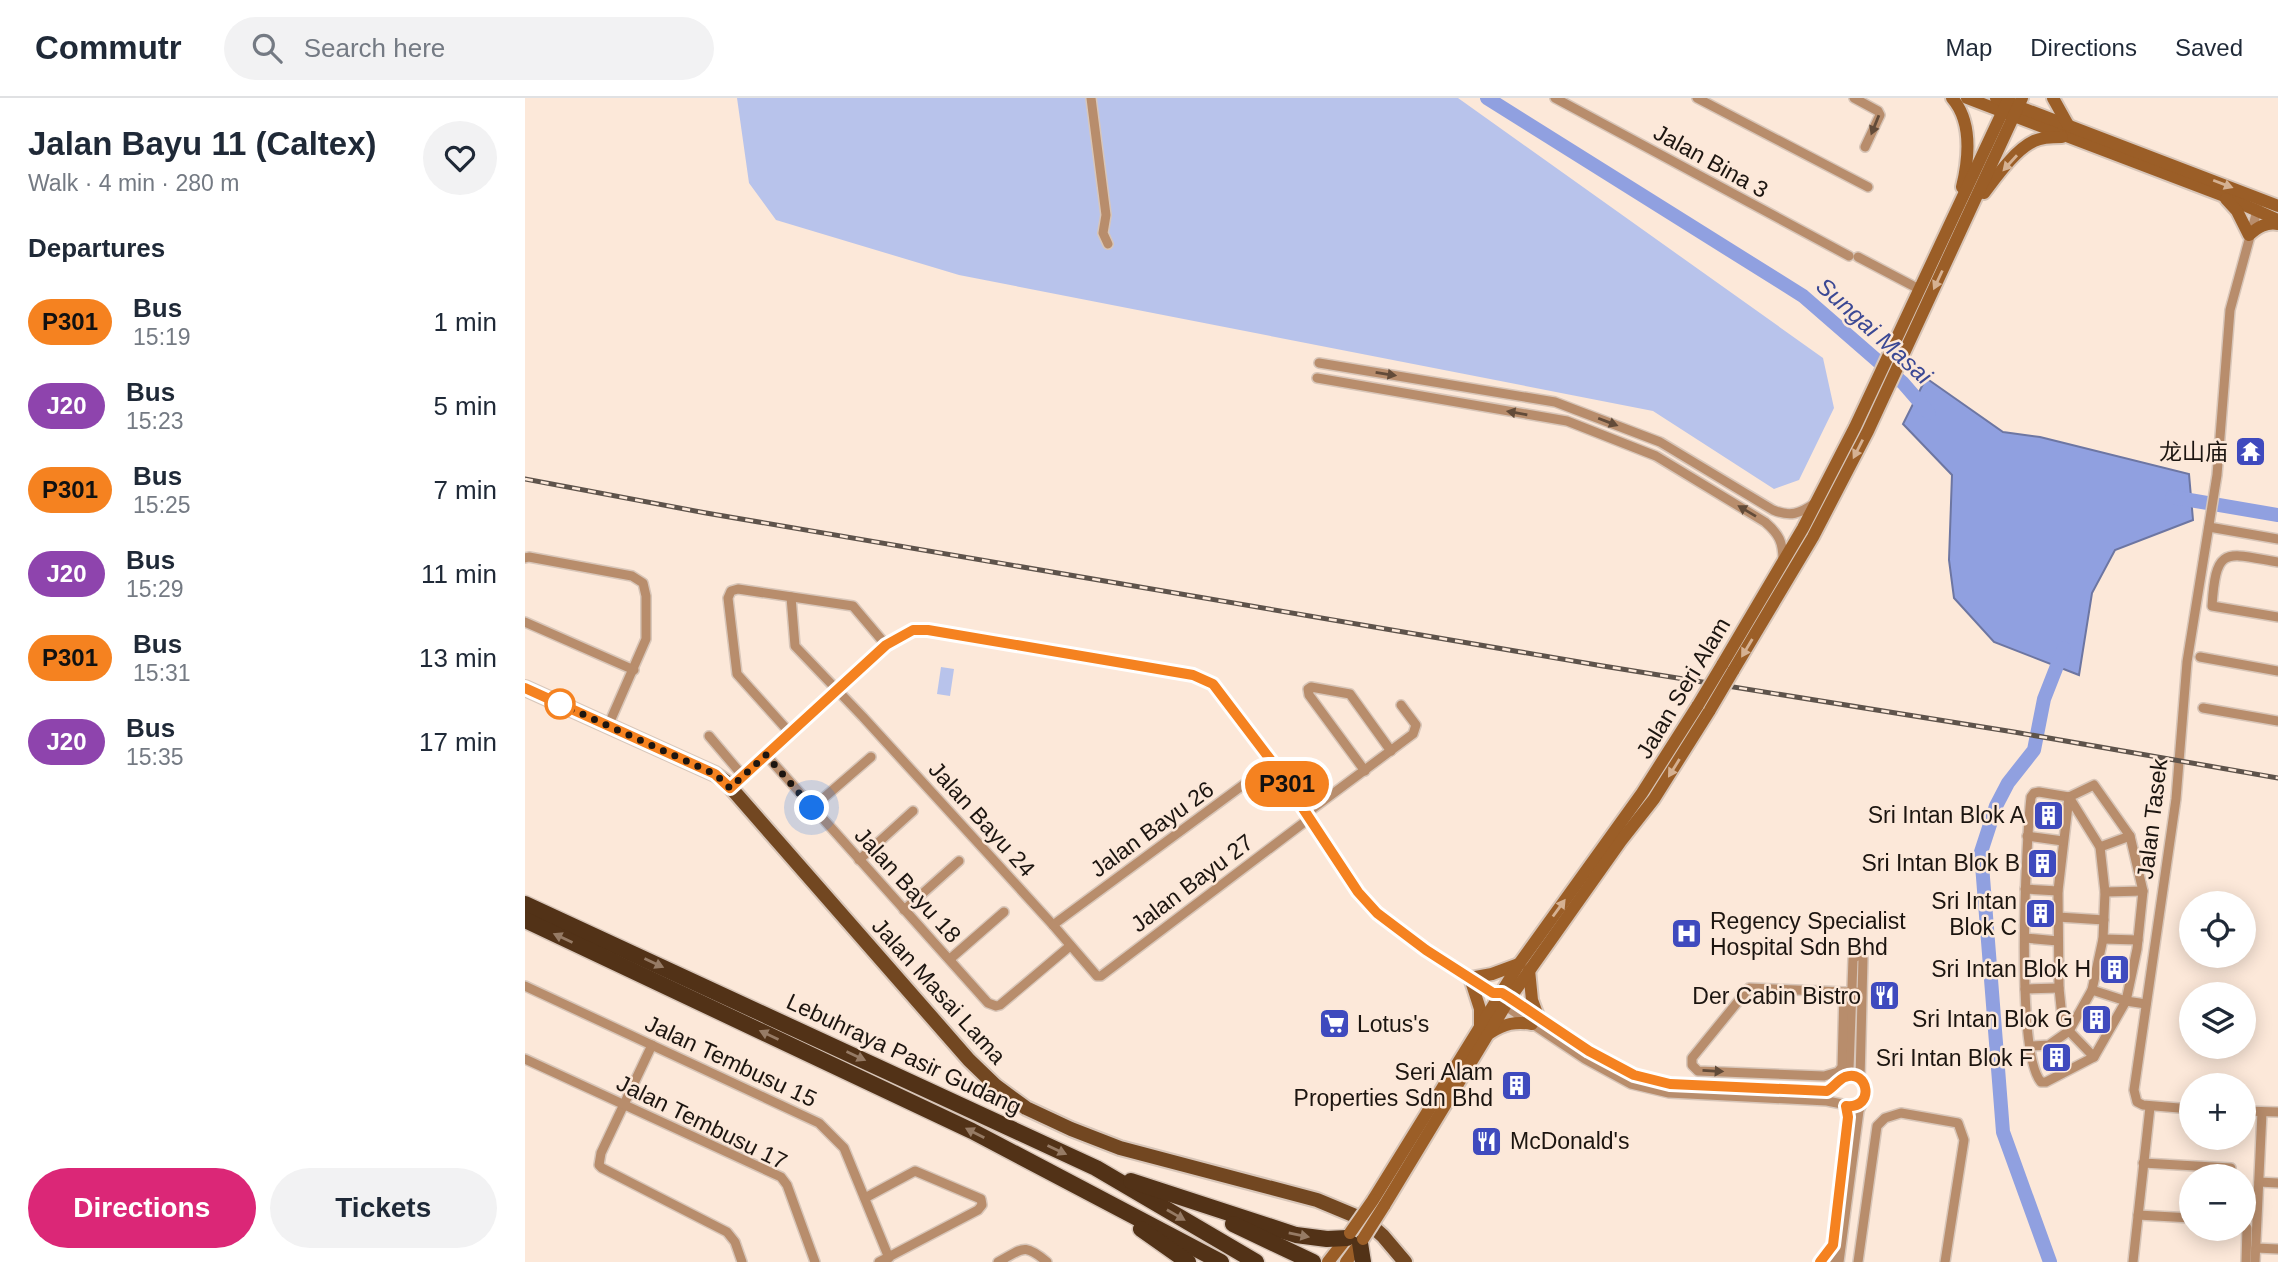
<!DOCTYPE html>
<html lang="en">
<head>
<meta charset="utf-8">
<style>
  :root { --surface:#fff; --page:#f2f2f3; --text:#1f2937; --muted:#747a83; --line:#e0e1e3; --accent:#db2777 }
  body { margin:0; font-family:Arial,"Noto Sans SC",sans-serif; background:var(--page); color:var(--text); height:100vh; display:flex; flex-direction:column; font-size:26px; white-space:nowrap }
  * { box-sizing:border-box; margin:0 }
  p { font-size:23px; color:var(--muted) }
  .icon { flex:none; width:38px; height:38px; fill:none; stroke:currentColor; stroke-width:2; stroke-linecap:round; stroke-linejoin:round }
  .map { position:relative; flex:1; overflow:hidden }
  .details { display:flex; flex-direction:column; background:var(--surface); width:525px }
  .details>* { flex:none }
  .badge { padding:0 14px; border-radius:23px; font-size:24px; line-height:46px }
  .controls { position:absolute; left:1654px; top:793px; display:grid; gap:14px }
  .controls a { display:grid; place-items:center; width:77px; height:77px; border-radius:50%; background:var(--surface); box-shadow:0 4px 18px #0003; font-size:35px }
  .you { position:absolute; width:35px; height:35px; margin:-18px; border:5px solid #fff; border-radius:50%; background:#1a73e8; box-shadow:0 0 0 10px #1a73e833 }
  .map>.badge { position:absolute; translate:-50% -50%; box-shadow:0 0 0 4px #fff }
  h2 { padding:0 28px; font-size:26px; line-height:63px }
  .round { display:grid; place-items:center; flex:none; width:74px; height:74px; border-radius:37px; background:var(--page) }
  .summary { display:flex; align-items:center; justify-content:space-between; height:119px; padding:0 28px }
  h1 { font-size:33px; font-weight:600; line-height:52px }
  .primary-button { display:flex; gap:14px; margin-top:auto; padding:14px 28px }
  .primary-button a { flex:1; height:80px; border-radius:42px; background:var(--accent); color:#fff; font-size:28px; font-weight:600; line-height:80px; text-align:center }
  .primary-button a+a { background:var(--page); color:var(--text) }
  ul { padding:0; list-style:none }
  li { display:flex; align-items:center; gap:21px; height:84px; padding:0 28px }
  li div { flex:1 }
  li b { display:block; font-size:26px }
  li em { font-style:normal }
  li .badge { min-width:77px; font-weight:700; text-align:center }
  header { display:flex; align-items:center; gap:42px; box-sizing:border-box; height:98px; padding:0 35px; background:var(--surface); border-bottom:2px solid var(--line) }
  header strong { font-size:33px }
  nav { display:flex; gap:38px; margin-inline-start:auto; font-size:24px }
  .search { width:490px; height:63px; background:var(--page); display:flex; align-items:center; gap:18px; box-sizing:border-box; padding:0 24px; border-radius:38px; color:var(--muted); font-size:26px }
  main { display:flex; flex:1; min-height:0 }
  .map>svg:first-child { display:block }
  .green { fill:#b8c3eb }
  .water { fill:#90a0e0; stroke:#6d76a2; stroke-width:2 }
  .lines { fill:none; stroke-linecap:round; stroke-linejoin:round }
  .river { stroke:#90a0e0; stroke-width:14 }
  .street-casing { stroke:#d8c6b9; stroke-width:12 }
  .secondary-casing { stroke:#d8c6b9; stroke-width:16 }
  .primary-casing { stroke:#d8c6b9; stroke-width:18 }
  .highway-casing { stroke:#d8c6b9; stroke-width:19 }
  .street { stroke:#b88d6c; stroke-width:9 }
  .secondary { stroke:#9b5e27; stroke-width:12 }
  .primary { stroke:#724721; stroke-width:14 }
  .highway { stroke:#523217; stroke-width:16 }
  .rail-casing { stroke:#5e534b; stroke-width:5 }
  .rail { stroke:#fce8d9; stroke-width:2.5; stroke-dasharray:8; stroke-linecap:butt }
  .secondary-bridge-casing { stroke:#d8c6b9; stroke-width:16; stroke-linecap:butt }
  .secondary-bridge { stroke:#9b5e27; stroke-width:12 }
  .oneway { fill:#624b39 }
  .oneway2 { fill:#d5b192 }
  .oneway3 { fill:#967b65 }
  .line-casing { stroke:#fff; stroke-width:16 }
  .line { stroke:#f58220; stroke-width:10 }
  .walk { stroke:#1c1510; stroke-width:7; stroke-dasharray:0 12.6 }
  .stop-dot { fill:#fff; stroke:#f58220; stroke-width:3.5 }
  .labels { text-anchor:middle; stroke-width:5; stroke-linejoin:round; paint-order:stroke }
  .street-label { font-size:23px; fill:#1c1510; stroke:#fce8d9 }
  .poi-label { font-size:23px; fill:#1c1510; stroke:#fce8d9; text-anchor:end }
  .water-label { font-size:24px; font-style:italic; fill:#3b4894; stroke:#fce8d9 }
</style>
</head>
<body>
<header>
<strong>Commutr</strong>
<div class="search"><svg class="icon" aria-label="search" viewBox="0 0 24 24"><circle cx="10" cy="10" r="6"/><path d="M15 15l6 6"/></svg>Search here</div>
<nav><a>Map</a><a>Directions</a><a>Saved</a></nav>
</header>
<main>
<section class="details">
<div class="summary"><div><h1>Jalan Bayu 11 (Caltex)</h1><p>Walk · 4 min · 280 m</p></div><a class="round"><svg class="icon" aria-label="heart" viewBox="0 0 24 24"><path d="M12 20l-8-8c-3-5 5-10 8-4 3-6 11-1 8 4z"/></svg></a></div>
<h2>Departures</h2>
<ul>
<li><span class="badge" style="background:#f58220;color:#111">P301</span><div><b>Bus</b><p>15:19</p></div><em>1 min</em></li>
<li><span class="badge" style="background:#8e44ad;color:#fff">J20</span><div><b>Bus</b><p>15:23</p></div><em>5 min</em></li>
<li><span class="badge" style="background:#f58220;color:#111">P301</span><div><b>Bus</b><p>15:25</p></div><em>7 min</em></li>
<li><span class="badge" style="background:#8e44ad;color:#fff">J20</span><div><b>Bus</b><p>15:29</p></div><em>11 min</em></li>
<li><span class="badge" style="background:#f58220;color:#111">P301</span><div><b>Bus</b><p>15:31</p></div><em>13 min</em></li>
<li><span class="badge" style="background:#8e44ad;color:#fff">J20</span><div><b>Bus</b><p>15:35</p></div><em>17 min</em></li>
</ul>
<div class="primary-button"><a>Directions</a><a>Tickets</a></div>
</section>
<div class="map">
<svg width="1753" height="1164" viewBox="0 0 1753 1164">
  <rect width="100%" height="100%" fill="#fce8d9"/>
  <g class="green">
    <path d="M212 0H933L1298 260 1309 310 1274 382 1249 391 1128 313 434 177 251 122 224 85Z"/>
    <path d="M416 569 429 571 425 598 412 596Z"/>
  </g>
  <path class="water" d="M1401 280 1478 334 1515 339 1664 376 1668 422 1590 452 1567 495 1554 577 1469 544 1429 500 1424 462 1427 377 1378 326Z"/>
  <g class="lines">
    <g class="river">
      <path d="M962 0 1278 198 1378 285 1404 315"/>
      <path d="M1647 399 1753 417"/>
      <path d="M1525 1164 1478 1034 1456 754 1471 708 1483 685 1509 652 1519 601 1539 550"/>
    </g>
    <defs>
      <g id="street">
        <path d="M566 0 581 117 578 135 583 146"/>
        <path d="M1030 0 1324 158"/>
        <path d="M1172 0 1343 89"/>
        <path d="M1329 0 1353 13 1355 17 1340 49"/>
        <path d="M1333 159 1394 191"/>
        <path d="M794 265 1030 304 1135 344 1248 412C1265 419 1275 416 1290 405"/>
        <path d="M792 280 1042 323 1131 358 1240 424C1254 436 1258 444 1258 462"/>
        <path d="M1684 429 1753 441"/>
        <path d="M0 460 4 459 107 478 118 485 121 498V541L83 628"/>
        <path d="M1753 464C1700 455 1691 447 1687 508L1753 519"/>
        <path d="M266 499 270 548 338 619 528 827 572 878H576L785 720"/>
        <path d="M0 524 109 572"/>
        <path d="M1675 559 1753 573"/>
        <path d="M1678 610 1753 623"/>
        <path d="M265 635 212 576 203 500 206 493 213 491 328 508 361 547"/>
        <path d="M184 638 218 678"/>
        <path d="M241 657 463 905 471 908 475 907 545 848"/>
        <path d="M840 673 784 597 783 591 786 589 825 596 866 653"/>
        <path d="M1569 687 1605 738 1618 793 1612 851 1601 903 1569 959 1521 984H1516C1490 954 1501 745 1506 699L1509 695 1514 694 1544 699Z"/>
        <path d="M206 689 361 547 388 532H403L668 577 688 586 748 665 833 794 852 815 901 852 968 895H977L985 900 1064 953 1109 977 1145 986 1305 992 1324 971 1328 861 1334 856 1338 860 1335 982"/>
        <path d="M1544 699 1533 793 1534 890 1537 919 1544 933 1569 959"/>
        <path d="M287 710 346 659"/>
        <path d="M782 715 888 636 891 627 876 607"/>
        <path d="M1502 738 1538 743"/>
        <path d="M1575 749 1605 738"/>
        <path d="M334 762 388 713"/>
        <path d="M1500 791 1533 793"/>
        <path d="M1580 794 1618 793"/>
        <path d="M379 812 434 763"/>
        <path d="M1533 819 1579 822"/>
        <path d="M528 827 748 665"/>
        <path d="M1500 840 1533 843"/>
        <path d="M1578 841 1613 842"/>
        <path d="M425 861 479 814"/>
        <path d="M0 888 294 1025 319 1050 364 1160"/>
        <path d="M1500 891 1534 890"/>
        <path d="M1567 892 1601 903 1621 906"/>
        <path d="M1319 894 1317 969 1313 974 1299 978 1173 973 1167 967V960L1224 890 1319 894H1331"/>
        <path d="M976 905 1060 961 1106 986 1144 995 1302 1003 1317 1006"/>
        <path d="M127 947 76 1055 74 1067 77 1070 202 1134 210 1144 217 1164"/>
        <path d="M1505 948 1524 947 1544 933 1567 892 1578 841 1580 794 1575 749 1544 699"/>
        <path d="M0 961 256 1079 262 1087 290 1164"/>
        <path d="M1666 1011 1618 1007 1612 1004 1609 992 1651 701 1662 564 1692 377 1705 212 1733 109"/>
        <path d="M1718 1013 1753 1014"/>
        <path d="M1618 1065 1706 1070"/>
        <path d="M1734 1084 1753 1085"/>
        <path d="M340 1100 390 1073 456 1101 457 1107 453 1112 354 1164"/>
        <path d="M1613 1117 1666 1120"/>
        <path d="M1718 1126 1722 1130 1721 1164"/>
        <path d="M1731 1150 1753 1151"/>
        <path d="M473 1164C498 1151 498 1144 522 1164"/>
        <path d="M1306 1164 1323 1019 1321 1008"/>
        <path d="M1314 1164 1334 1013 1341 996 1340 987 1331 979"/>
        <path d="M1333 1164 1352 1028 1360 1020 1376 1015 1433 1025 1439 1042 1420 1164"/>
        <path d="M1608 1164 1625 1009"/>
        <path d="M1730 1164 1737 1014"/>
      </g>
      <g id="secondary">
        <path d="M1427 0C1448 24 1444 60 1437 89"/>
        <path d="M1442 0 1699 98 1753 122"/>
        <path d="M1471 0 1753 108"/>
        <path d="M1528 0 1543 27"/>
        <path d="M1459 95C1472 78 1490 52 1509 43 1517 39 1528 39 1537 39"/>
        <path d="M1701 101 1712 113 1724 137C1733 129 1741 124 1753 126"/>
        <path d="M1197 567 1278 430 1330 329 1484 0"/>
        <path d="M1208 573 1288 439 1343 333 1497 0"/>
        <path d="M1004 872 1007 902 1013 918"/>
        <path d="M955 931V911L945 880 967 876 994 866"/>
        <path d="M965 935C979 926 990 923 1007 926"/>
        <path d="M848 1102 994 866 1117 695 1173 607"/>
        <path d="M859 1108 985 900 1096 743 1129 701 1185 612"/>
        <path d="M803 1164 824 1137"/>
        <path d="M821 1164 837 1142"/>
      </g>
      <path id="primary" d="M0 590 190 676 200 683 444 962 471 988 501 1010 546 1031 595 1050 792 1102 840 1122 858 1138 880 1164"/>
      <g id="highway">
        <path d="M0 806 571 1070 731 1164"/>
        <path d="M0 822 447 1033 696 1164"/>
        <path d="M606 1083 771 1137 802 1141 822 1140"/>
        <path d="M708 1126 788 1164"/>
        <path d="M616 1131 663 1164"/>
        <path d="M835 1145 838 1164"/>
      </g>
    </defs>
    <use href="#street" class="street-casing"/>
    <use href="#secondary" class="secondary-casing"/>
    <use href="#primary" class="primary-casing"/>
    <use href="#highway" class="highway-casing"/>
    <use href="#street" class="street"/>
    <use href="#secondary" class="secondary"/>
    <use href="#primary" class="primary"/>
    <use href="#highway" class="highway"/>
    <defs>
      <path id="rail" d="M0 381 181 415 1078 568 1489 634 1753 680"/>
    </defs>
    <use href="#rail" class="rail-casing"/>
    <use href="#rail" class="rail"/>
    <defs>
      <g id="secondary-bridge">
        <path d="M1173 607 1197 567"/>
        <path d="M1185 612 1208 573"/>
        <path d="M825 1135 848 1102"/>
        <path d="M838 1141 859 1108"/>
      </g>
    </defs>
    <use href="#secondary-bridge" class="secondary-bridge-casing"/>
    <use href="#secondary-bridge" class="secondary-bridge"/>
  </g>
  <defs><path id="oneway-solid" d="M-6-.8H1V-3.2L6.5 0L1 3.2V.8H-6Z" transform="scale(1.75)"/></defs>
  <g class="oneway">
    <use href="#oneway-solid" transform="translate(1350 27) rotate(112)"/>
    <use href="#oneway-solid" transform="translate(861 276) rotate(9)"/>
    <use href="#oneway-solid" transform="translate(992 315) rotate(-170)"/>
    <use href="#oneway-solid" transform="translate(1083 324) rotate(21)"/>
    <use href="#oneway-solid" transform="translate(1222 413) rotate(-149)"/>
    <use href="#oneway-solid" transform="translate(1188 973) rotate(3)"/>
  </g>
  <g class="oneway2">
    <use href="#oneway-solid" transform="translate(1485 65) rotate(132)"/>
    <use href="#oneway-solid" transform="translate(1698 86) rotate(21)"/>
    <use href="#oneway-solid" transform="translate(1413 182) rotate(115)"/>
    <use href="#oneway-solid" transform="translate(1333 351) rotate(117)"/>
    <use href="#oneway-solid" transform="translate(1222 550) rotate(121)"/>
    <use href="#oneway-solid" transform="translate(1149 670) rotate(122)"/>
    <use href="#oneway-solid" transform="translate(1034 810) rotate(-54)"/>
  </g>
  <g class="oneway3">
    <use href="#oneway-solid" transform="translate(38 840) rotate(-155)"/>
    <use href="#oneway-solid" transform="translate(129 865) rotate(25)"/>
    <use href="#oneway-solid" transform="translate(244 937) rotate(-155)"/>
    <use href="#oneway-solid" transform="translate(331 958) rotate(25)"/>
    <use href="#oneway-solid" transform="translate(450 1035) rotate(-153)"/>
    <use href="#oneway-solid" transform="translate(532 1052) rotate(25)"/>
    <use href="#oneway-solid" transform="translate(651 1117) rotate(30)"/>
    <use href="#oneway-solid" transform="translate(774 1137) rotate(11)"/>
  </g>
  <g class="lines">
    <defs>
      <path id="line" d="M0 590 190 676 205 690 361 547 388 532H403L668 577 688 586 748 665 833 794 852 815 901 852 968 895H977L985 900 1064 953 1109 977 1145 986 1302 993C1309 989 1313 982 1320 979 1343 970 1351 1011 1321 1008L1323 1019 1308 1147 1295 1164"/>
    </defs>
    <use href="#line" class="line-casing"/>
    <use href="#line" class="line"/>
    <path class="walk" d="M35 606 190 676 205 690 241 657 287 710"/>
  </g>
  <defs>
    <symbol id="temple-square" viewBox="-11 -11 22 22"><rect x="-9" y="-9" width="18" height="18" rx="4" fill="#3f4abe" stroke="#fce8d9"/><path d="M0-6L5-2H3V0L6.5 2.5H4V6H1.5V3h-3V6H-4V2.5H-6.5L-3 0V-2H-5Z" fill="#fff"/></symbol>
    <symbol id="building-square" viewBox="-11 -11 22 22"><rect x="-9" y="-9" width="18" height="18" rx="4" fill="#3f4abe" stroke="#fce8d9"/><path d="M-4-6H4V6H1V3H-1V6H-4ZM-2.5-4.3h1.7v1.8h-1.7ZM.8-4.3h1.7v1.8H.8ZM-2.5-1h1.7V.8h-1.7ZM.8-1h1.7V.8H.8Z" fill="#fff"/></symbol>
    <symbol id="hospital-square" viewBox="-11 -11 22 22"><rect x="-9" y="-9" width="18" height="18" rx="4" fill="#3f4abe" stroke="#fce8d9"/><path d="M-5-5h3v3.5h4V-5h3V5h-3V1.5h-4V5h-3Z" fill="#fff"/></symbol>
    <symbol id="restaurant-square" viewBox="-11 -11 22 22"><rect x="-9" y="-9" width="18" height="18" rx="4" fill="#3f4abe" stroke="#fce8d9"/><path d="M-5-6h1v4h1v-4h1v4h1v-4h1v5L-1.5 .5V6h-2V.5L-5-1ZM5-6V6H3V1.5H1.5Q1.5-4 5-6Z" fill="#fff"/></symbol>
    <symbol id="supermarket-square" viewBox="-11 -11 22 22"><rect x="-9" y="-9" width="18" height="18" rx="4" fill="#3f4abe" stroke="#fce8d9"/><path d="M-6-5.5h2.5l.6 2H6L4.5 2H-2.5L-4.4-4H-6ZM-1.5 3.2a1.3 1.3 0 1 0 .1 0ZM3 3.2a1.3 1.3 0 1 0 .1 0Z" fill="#fff"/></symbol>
  </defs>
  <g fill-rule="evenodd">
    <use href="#temple-square" x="1708" y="336" width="35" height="35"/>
    <use href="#building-square" x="1506" y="700" width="35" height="35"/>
    <use href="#building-square" x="1500" y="748" width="35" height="35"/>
    <use href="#building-square" x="1498" y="798" width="35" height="35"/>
    <use href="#hospital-square" x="1144" y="818" width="35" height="35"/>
    <use href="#building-square" x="1572" y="854" width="35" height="35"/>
    <use href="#restaurant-square" x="1342" y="880" width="35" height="35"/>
    <use href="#building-square" x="1554" y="904" width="35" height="35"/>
    <use href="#supermarket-square" x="792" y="908" width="35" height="35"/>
    <use href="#building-square" x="1514" y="942" width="35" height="35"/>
    <use href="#building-square" x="974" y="970" width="35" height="35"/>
    <use href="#restaurant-square" x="944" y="1026" width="35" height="35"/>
  </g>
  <circle class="stop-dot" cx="35" cy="606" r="14"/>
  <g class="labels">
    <g class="street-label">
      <text transform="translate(1186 63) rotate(29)" y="8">Jalan Bina 3</text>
      <text transform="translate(1158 590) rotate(-59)" y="8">Jalan Seri Alam</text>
      <text transform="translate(457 721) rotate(48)" y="8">Jalan Bayu 24</text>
      <text transform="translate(1627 721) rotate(-83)" y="8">Jalan Tasek</text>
      <text transform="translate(627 731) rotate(-36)" y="8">Jalan Bayu 26</text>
      <text transform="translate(667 785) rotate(-37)" y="8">Jalan Bayu 27</text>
      <text transform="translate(383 787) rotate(48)" y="8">Jalan Bayu 18</text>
      <text transform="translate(414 893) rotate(48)" y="8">Jalan Masai Lama</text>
      <text transform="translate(379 956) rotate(25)" y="8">Lebuhraya Pasir Gudang</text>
      <text transform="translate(206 963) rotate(25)" y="8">Jalan Tembusu 15</text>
      <text transform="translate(177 1024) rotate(26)" y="8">Jalan Tembusu 17</text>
    </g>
    <g class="poi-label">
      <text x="1703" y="362">龙山庙</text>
      <text x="1500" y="725">Sri Intan Blok A</text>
      <text x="1495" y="773">Sri Intan Blok B</text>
      <text x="1492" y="811">Sri Intan<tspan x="1492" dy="26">Blok C</tspan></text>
      <text x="1185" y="831" text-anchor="start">Regency Specialist<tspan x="1185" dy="26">Hospital Sdn Bhd</tspan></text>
      <text x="1566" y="879">Sri Intan Blok H</text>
      <text x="1336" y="906">Der Cabin Bistro</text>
      <text x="1548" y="929">Sri Intan Blok G</text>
      <text x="832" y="934" text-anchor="start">Lotus's</text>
      <text x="1508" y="968">Sri Intan Blok F</text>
      <text x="968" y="982">Seri Alam<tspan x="968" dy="26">Properties Sdn Bhd</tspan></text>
      <text x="985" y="1051" text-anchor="start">McDonald's</text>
    </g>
    <g class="water-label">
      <text transform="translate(1349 233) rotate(42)" y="8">Sungai Masai</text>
    </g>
  </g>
</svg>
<div class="controls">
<a><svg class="icon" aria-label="locate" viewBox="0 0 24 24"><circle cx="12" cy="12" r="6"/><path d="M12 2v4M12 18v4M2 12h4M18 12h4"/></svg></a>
<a><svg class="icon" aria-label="layers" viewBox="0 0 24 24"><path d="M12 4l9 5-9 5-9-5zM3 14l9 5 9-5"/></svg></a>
<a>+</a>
<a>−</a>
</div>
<div class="you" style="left:287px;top:710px"></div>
<b class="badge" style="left:762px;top:686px;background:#f58220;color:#111">P301</b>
</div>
</main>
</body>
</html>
